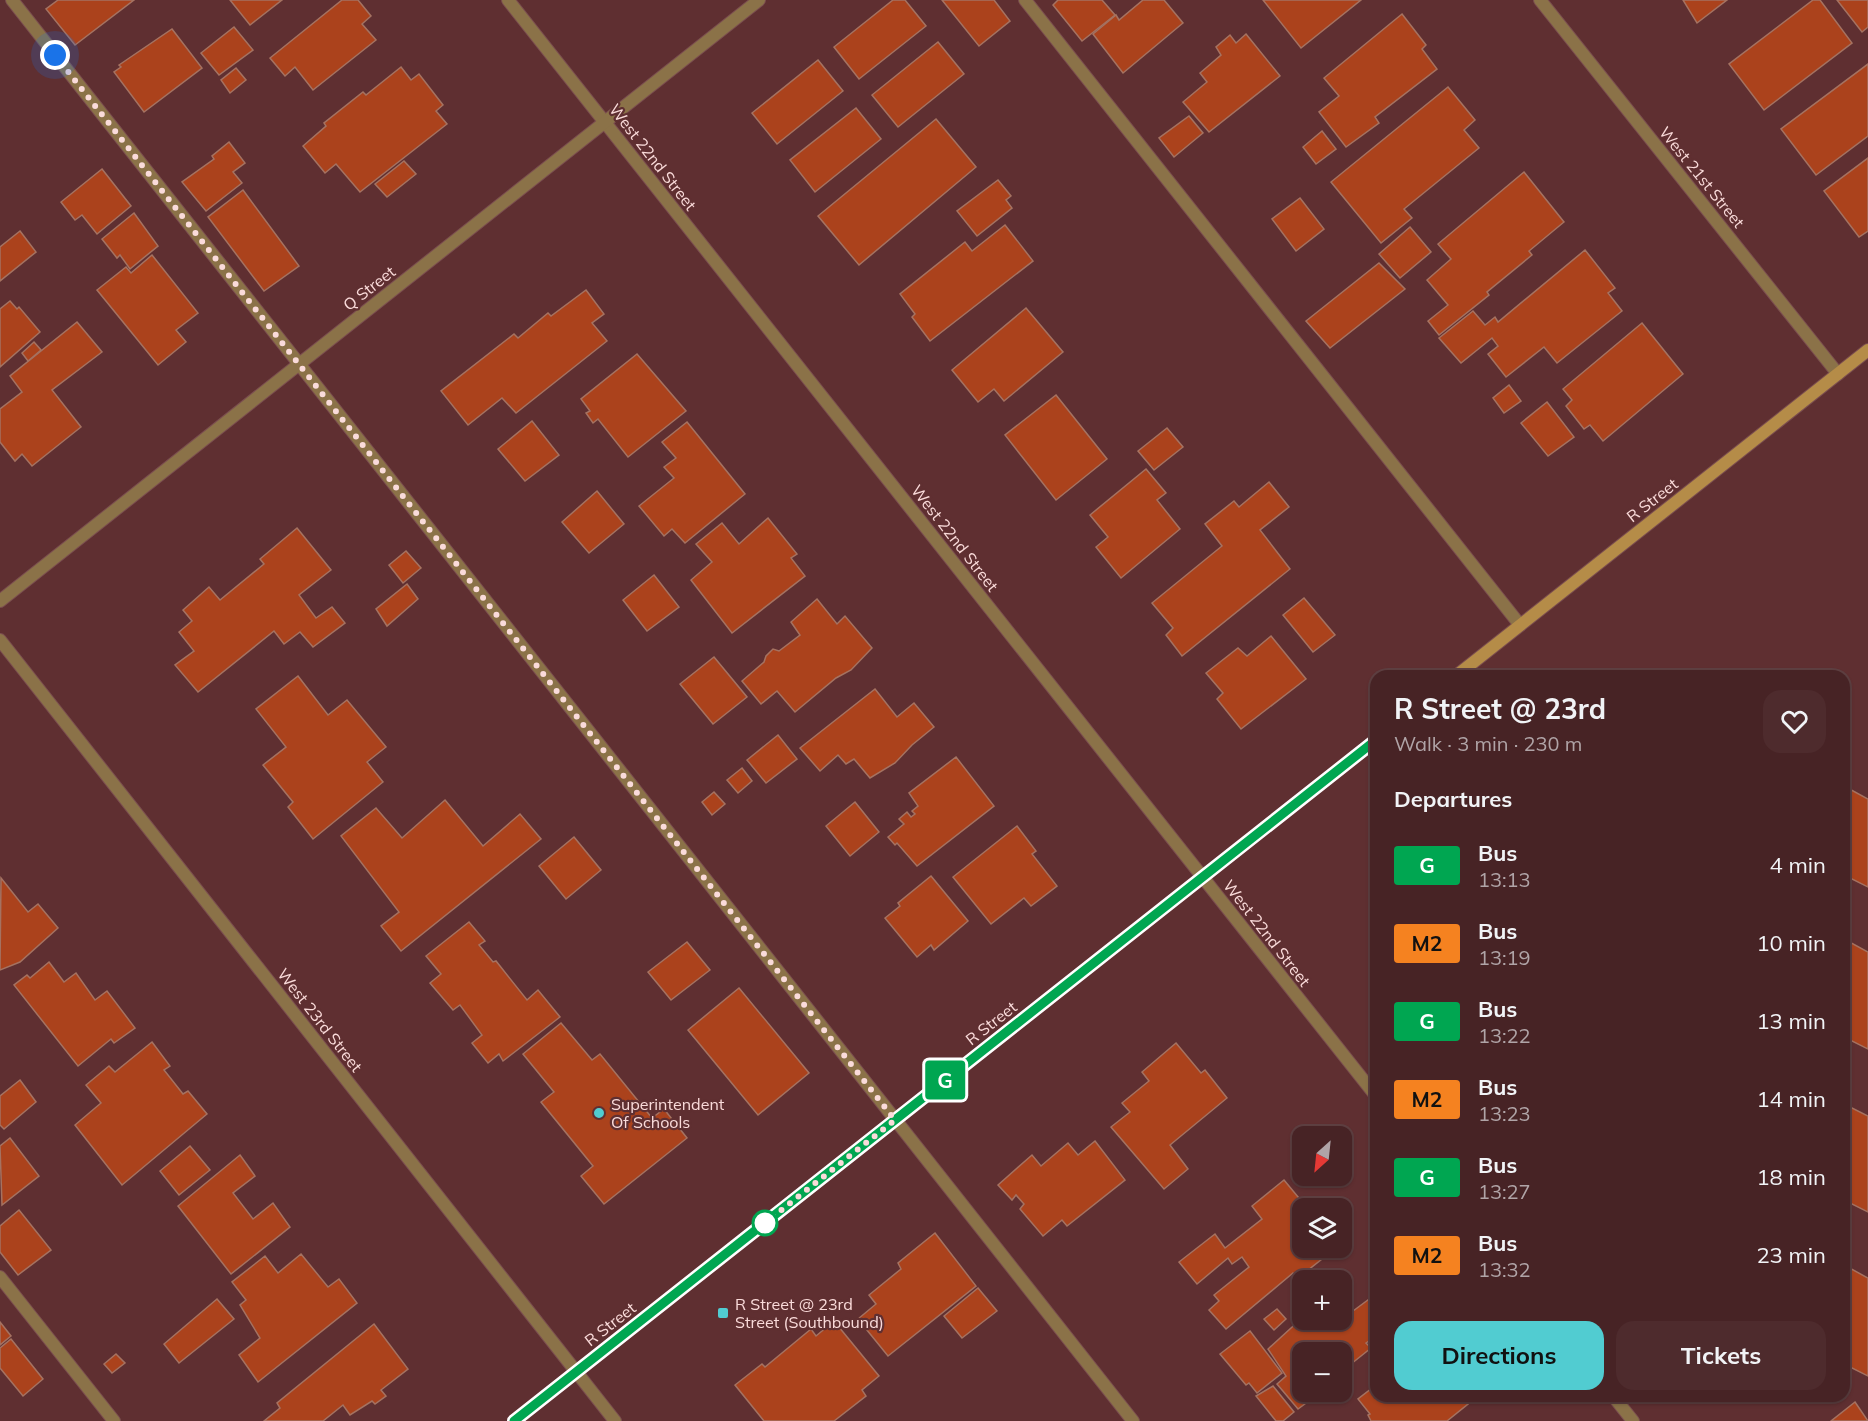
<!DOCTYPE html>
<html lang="en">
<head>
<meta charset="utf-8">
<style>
  :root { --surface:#472325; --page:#4e2b2d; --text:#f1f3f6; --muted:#b0a4a7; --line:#5f4042; --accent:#51ccd1 }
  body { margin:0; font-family:Mulish,sans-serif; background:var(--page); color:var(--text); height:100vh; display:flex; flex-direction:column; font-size:22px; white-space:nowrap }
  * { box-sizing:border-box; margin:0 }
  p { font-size:20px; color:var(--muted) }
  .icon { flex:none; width:33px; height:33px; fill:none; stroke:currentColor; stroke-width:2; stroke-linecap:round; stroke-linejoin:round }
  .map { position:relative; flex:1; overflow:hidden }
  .panel { position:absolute; left:1370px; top:670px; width:480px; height:732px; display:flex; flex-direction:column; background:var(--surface); border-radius:18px; box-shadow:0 2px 4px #0004,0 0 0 2px var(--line) }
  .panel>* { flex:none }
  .badge { padding:0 12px; border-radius:4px; font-size:21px; line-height:39px }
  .needle { width:39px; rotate:207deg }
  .controls { position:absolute; left:1292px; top:1126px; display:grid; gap:12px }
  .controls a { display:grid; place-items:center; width:60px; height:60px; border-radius:12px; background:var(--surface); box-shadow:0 2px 4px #0004,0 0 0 2px var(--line); font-size:30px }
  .you { position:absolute; width:30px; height:30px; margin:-15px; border:4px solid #fff; border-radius:50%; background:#1a73e8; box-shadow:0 0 0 9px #1a73e833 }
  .map>.badge { position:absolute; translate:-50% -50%; box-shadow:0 0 0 3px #fff }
  h2 { padding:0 24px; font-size:22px; line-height:54px }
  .round { display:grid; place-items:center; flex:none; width:63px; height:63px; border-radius:18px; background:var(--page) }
  .headline { display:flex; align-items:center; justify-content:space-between; height:102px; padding:0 24px }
  h1 { font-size:28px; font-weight:700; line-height:45px }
  .button { display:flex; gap:12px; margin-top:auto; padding:12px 24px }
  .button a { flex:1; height:69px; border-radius:18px; background:var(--accent); color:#111; font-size:24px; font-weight:700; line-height:69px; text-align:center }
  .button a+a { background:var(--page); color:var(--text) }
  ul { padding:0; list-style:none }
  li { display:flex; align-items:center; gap:18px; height:78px; padding:0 24px }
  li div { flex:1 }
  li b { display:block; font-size:22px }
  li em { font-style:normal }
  li .badge { min-width:66px; font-weight:700; text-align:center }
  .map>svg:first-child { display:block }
  .building { fill:#ab421c; stroke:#a57261; stroke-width:1.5 }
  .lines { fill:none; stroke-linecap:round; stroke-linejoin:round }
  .lane-casing { stroke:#7b4e4f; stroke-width:14 }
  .street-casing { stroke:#7b4e4f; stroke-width:14 }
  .secondary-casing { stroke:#7b4e4f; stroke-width:14 }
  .lane { stroke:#8b7248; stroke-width:12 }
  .street { stroke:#8b7248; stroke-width:12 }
  .secondary { stroke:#b58c48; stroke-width:12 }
  .line-casing { stroke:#fff; stroke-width:14 }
  .line { stroke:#00a651; stroke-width:9 }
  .walk { stroke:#fadbda; stroke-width:6; stroke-dasharray:0 10.8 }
  .poi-dot { fill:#51ccd1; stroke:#5f2f31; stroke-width:2 }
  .stop-dot { fill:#fff; stroke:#00a651; stroke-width:3 }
  .labels { text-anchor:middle; stroke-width:4.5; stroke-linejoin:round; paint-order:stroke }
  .street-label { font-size:16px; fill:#fadbda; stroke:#5f2f31 }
  .poi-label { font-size:16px; fill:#fadbda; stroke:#5f2f31; text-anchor:start }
</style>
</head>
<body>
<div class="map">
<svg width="1868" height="1421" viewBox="0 0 1868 1421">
  <rect width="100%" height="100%" fill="#5f2f31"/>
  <g class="building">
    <path d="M58 0H134L75 45 46 9Z"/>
    <path d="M230 0H282L250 25Z"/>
    <path d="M342 0H358L371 16 362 24 376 40 313 90 295 67 285 76 270 58Z"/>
    <path d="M893 0H905L926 26 859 79 834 47Z"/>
    <path d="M942 0H994L1010 21 979 46Z"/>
    <path d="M1058 0H1102L1115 15 1082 41 1053 5Z"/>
    <path d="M1143 0H1164L1183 23 1123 73 1093 34 1116 15 1119 20Z"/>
    <path d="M1263 0H1361L1301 48Z"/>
    <path d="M1683 0H1727L1697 23Z"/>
    <path d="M1813 0H1820L1852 43 1764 110 1729 64Z"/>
    <path d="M1837 0H1868V27L1862 32Z"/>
    <path d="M1402 14 1426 45 1422 49 1437 69 1375 117 1379 123 1346 147 1319 112 1339 96 1324 78Z"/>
    <path d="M234 27 253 50 219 75 201 53Z"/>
    <path d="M172 29 202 68 144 112 114 72 121 67 119 65Z"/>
    <path d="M1246 34 1280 76 1209 132 1183 102 1207 82 1200 73 1221 55 1216 47 1230 35 1236 43Z"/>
    <path d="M938 42 964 74 898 127 872 95Z"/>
    <path d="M818 60 843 91 777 144 752 113Z"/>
    <path d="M1868 64V136L1816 175 1781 129Z"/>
    <path d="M401 67 411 80 419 74 443 105 436 111 447 124 360 192 336 164 325 173 303 146 326 126 324 123 363 92 366 95Z"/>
    <path d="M236 68 246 80 230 93 221 80Z"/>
    <path d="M1448 87 1475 120 1464 130 1479 148 1404 209 1412 218 1381 243 1331 182Z"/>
    <path d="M856 108 881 139 815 192 790 160Z"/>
    <path d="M1189 116 1203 133 1174 157 1159 138Z"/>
    <path d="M936 119 976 167 859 265 818 216Z"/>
    <path d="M1322 131 1336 149 1316 164 1303 147Z"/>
    <path d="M229 142 245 163 233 172 242 183 206 211 182 182 214 159 212 156Z"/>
    <path d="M1868 158V231L1859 237 1824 191Z"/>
    <path d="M404 161 416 174 387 197 375 184Z"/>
    <path d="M102 169 131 206 97 234 82 215 75 220 61 202Z"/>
    <path d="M1524 172 1564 222 1529 251 1532 255 1487 292 1489 295 1439 335 1428 321 1448 305 1427 280 1451 259 1438 244Z"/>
    <path d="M998 180 1011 196 1006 200 1012 208 977 236 957 211Z"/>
    <path d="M243 190 299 266 264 291 208 217Z"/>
    <path d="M1300 198 1324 229 1296 251 1272 219Z"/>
    <path d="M134 213 158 246 130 269 120 255 117 258 102 239Z"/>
    <path d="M1005 225 1033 261 930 341 912 317 915 314 900 294 965 242 972 251Z"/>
    <path d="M1410 227 1431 252 1400 278 1379 254Z"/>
    <path d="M20 231 36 252 0 281V247Z"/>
    <path d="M1585 250 1615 288 1608 293 1622 311 1557 363 1544 347 1506 377 1488 354 1498 346 1492 338 1461 363 1439 338 1473 311 1485 325 1495 317 1498 322Z"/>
    <path d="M152 255 198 313 176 330 186 342 158 365 97 290 126 267 131 273Z"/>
    <path d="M1379 263 1405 289 1330 348 1306 321Z"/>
    <path d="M586 290 604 314 592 323 607 341 516 413 502 398 468 425 441 391 514 334 518 338 548 313 551 316Z"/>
    <path d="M10 301 17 309 19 307 40 332 0 367V309Z"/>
    <path d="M1026 308 1063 352 1004 401 994 389 978 402 952 370Z"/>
    <path d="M77 322 102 352 52 390 81 427 32 466 22 454 15 461 0 442V409L22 392 10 376Z"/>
    <path d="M1642 323 1683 374 1603 441 1590 425 1584 429 1566 406 1572 400 1563 389Z"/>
    <path d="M34 342 41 350 28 361 22 353Z"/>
    <path d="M637 354 686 411 628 457 598 419 593 423 586 413 590 411 581 399Z"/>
    <path d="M1509 385 1521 401 1504 413 1493 398Z"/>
    <path d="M1056 395 1107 459 1056 500 1005 435Z"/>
    <path d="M1547 402 1574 437 1548 456 1521 423Z"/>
    <path d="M532 421 559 455 525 481 498 449Z"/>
    <path d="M687 422 745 494 685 543 672 529 664 536 639 506 674 478 664 467 676 458 662 442Z"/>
    <path d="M1167 428 1183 447 1154 470 1138 451Z"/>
    <path d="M1146 469 1166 493 1157 500 1180 529 1121 578 1096 547 1108 537 1090 515Z"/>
    <path d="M1269 482 1289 507 1260 530 1290 569 1182 656 1166 635 1173 628 1152 603 1222 546 1205 524 1234 501 1239 507Z"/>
    <path d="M597 491 624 524 589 553 562 522Z"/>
    <path d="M768 518 797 554 791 558 805 576 732 633 691 580 712 562 696 544 722 523 739 544Z"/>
    <path d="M297 528 331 570 299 595 316 618 332 607 345 623 313 647 300 632 284 644 274 631 198 692 175 665 194 651 179 632 192 621 183 610 209 587 220 600 264 564 260 559Z"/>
    <path d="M406 551 421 568 403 583 389 565Z"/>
    <path d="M654 575 679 607 647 631 623 600Z"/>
    <path d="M407 584 418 599 387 626 376 609Z"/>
    <path d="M1304 598 1335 635 1313 652 1283 615Z"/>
    <path d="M817 599 837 624 845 616 872 648 851 670 836 678 795 712 777 691 761 704 742 681 764 662 766 656 773 649 779 651 800 635 791 622Z"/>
    <path d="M1271 636 1306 679 1241 729 1217 699 1223 693 1206 673 1238 648 1247 656Z"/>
    <path d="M714 657 747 697 713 724 680 684Z"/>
    <path d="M298 676 328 715 347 700 386 747 367 762 383 782 313 839 288 807 293 802 263 765 286 747 256 709Z"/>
    <path d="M875 689 897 717 914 703 934 727 912 745 895 763 870 778 854 759 846 764 838 755 820 771 800 748Z"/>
    <path d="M778 735 797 759 766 783 747 760Z"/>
    <path d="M956 757 994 806 917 866 897 843 895 845 888 837 904 824 899 819 907 812 911 817 915 814 912 811 918 806 909 793Z"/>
    <path d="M742 768 752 781 738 793 727 780Z"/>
    <path d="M1844 786 1868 799V887L1844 875Z"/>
    <path d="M714 792 725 804 712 815 702 802Z"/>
    <path d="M445 800 483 846 520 814 541 839 401 951 381 926 399 912 341 836 376 808 402 838Z"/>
    <path d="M855 802 879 832 850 856 826 826Z"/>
    <path d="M1017 826 1036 851 1032 854 1057 886 1031 906 1024 898 991 924 953 877Z"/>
    <path d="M574 837 601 870 566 899 539 866Z"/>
    <path d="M931 876 968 921 934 950 931 945 917 957 885 918 900 906 898 903Z"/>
    <path d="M1 878 28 912 38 904 58 928 20 962 0 970Z"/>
    <path d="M469 922 485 941 479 945 493 962 496 961 527 1000 538 990 560 1017 503 1061 499 1054 488 1063 472 1043 482 1035 460 1005 453 1010 430 983 441 974 426 956Z"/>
    <path d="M1844 939 1868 952V1049L1844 1037Z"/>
    <path d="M687 942 710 970 671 1000 648 972Z"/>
    <path d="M49 962 64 982 76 973 95 1000 107 991 135 1028 114 1043 111 1039 78 1066 14 985 27 975 30 978Z"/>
    <path d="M739 988 809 1073 758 1115 688 1030Z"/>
    <path d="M561 1023 592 1060 600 1054 652 1118 664 1109 687 1138 604 1204 581 1176 593 1166 541 1102 554 1092 523 1054Z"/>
    <path d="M152 1042 170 1066 164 1070 183 1094 188 1091 207 1114 122 1185 75 1125 101 1103 86 1085 109 1066 115 1072Z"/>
    <path d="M1176 1043 1201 1073 1205 1070 1227 1098 1170 1145 1188 1169 1164 1189 1111 1127 1130 1112 1122 1103 1149 1081 1142 1072Z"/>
    <path d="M20 1080 36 1102 4 1129 0 1125V1096Z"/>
    <path d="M1844 1104 1868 1116V1212L1844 1200Z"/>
    <path d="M10 1138 39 1176 2 1205 0 1146Z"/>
    <path d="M1095 1141 1125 1180 1067 1226 1062 1220 1043 1236 1020 1209 1024 1204 1016 1195 1012 1200 998 1185 1032 1155 1041 1166 1068 1143 1078 1155Z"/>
    <path d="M190 1146 210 1170 179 1195 160 1171Z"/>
    <path d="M240 1155 255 1176 233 1193 253 1219 273 1203 290 1227 231 1274 178 1206Z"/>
    <path d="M1284 1180 1308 1209H1302V1248H1336L1298 1278 1293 1273 1226 1329 1209 1310 1219 1301 1214 1295 1249 1267 1242 1257 1232 1264 1228 1258 1197 1284 1179 1262 1215 1234 1225 1248 1262 1219 1252 1206Z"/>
    <path d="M19 1210 51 1250 18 1275 0 1252V1226Z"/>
    <path d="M935 1233 976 1286 888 1356 858 1319 876 1304 869 1295 901 1269 898 1263Z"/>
    <path d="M301 1254 328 1287 339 1279 357 1303 258 1382 239 1355 260 1338 240 1305 246 1300 232 1282 265 1256 278 1273Z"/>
    <path d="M1844 1265 1868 1278V1376L1844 1364Z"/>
    <path d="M978 1288 997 1311 962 1338 944 1316Z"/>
    <path d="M1376 1294V1336L1366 1343 1371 1348 1341 1372V1353H1302V1392H1321L1298 1409 1277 1384 1286 1376 1268 1349 1302 1318 1341 1320V1309L1353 1311Z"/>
    <path d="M217 1299 234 1319 179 1363 164 1344Z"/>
    <path d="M1277 1309 1286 1319 1274 1330 1264 1319Z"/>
    <path d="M834 1321 879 1376 862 1390 866 1396 834 1421H764L735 1385 762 1364 765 1367 811 1329 816 1336Z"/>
    <path d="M0 1322 11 1336 0 1345Z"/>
    <path d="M374 1324 408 1369 381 1390 386 1396 375 1404 372 1401 350 1415 343 1405 323 1421H264L280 1408 277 1403Z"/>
    <path d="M1250 1331 1282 1373 1257 1393 1249 1383 1246 1385 1220 1354Z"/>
    <path d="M11 1339 43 1379 23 1396 0 1368V1348Z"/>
    <path d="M116 1354 125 1363 112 1373 104 1364Z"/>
    <path d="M1376 1385V1396H1462L1468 1404 1447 1421H1371L1368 1415 1370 1414 1358 1399Z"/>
    <path d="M1273 1386 1294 1412 1283 1421H1276L1256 1396Z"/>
    <path d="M1855 1402 1868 1421H1831Z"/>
  </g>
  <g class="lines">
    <defs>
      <g id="lane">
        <path d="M12 0 1133 1421"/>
        <path d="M1025 0 1520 625"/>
        <path d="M0 1277 114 1421"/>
      </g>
      <g id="street">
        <path d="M508 0 1376 1096"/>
        <path d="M1540 0 1838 374"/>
        <path d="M0 601 759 0"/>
        <path d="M0 640 615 1421"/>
        <path d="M1613 1396 1633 1421"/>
      </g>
      <g id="secondary">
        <path d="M1456 676 1868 350"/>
        <path d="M514 1421 1376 740"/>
      </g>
    </defs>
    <use href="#lane" class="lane-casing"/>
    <use href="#street" class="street-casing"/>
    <use href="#secondary" class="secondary-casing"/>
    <use href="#lane" class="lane"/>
    <use href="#street" class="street"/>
    <use href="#secondary" class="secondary"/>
  </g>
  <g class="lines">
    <defs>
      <path id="line" d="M514 1421 1376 740"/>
    </defs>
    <use href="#line" class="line-casing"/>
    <use href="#line" class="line"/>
    <path class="walk" d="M55 55 895 1120 765 1223"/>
  </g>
  <g class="poi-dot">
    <circle cx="599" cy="1113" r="6"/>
    <rect x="717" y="1307" width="12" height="12" rx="3"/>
  </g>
  <circle class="stop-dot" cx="765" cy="1223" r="12"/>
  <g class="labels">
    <g class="street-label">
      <text transform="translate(653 157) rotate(52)" y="6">West 22nd Street</text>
      <text transform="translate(1702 177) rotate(51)" y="6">West 21st Street</text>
      <text transform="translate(369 288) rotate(-38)" y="6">Q Street</text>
      <text transform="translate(1652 500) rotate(-38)" y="6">R Street</text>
      <text transform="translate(955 538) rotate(52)" y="6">West 22nd Street</text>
      <text transform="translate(1267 933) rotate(52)" y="6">West 22nd Street</text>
      <text transform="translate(320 1020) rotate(52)" y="6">West 23rd Street</text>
      <text transform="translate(991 1023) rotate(-38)" y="6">R Street</text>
      <text transform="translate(610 1324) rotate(-38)" y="6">R Street</text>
    </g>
    <g class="poi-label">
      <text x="611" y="1110">Superintendent<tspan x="611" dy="18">Of Schools</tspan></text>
      <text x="735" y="1310">R Street @ 23rd<tspan x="735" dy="18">Street (Southbound)</tspan></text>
    </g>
  </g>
</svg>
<div class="controls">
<a><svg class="needle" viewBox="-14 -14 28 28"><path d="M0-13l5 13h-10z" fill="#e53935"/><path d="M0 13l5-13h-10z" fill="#b0a4a7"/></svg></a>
<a><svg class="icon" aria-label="layers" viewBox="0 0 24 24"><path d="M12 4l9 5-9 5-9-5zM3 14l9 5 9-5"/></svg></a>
<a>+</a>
<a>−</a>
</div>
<div class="you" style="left:55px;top:55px"></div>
<b class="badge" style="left:945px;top:1080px;background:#00a651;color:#fff">G</b>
<section class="panel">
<div class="headline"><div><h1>R Street @ 23rd</h1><p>Walk · 3 min · 230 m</p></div><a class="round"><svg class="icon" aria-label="heart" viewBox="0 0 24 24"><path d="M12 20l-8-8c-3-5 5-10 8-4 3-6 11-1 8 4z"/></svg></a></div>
<h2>Departures</h2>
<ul>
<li><span class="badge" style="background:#00a651;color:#fff">G</span><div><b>Bus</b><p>13:13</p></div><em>4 min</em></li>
<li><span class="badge" style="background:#f58220;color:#111">M2</span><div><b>Bus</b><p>13:19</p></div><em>10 min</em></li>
<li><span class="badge" style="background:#00a651;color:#fff">G</span><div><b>Bus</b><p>13:22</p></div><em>13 min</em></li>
<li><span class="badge" style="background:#f58220;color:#111">M2</span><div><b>Bus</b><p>13:23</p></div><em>14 min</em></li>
<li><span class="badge" style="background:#00a651;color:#fff">G</span><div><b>Bus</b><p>13:27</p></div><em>18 min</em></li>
<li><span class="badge" style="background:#f58220;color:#111">M2</span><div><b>Bus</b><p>13:32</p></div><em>23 min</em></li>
</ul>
<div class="button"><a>Directions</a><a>Tickets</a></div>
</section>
</div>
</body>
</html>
